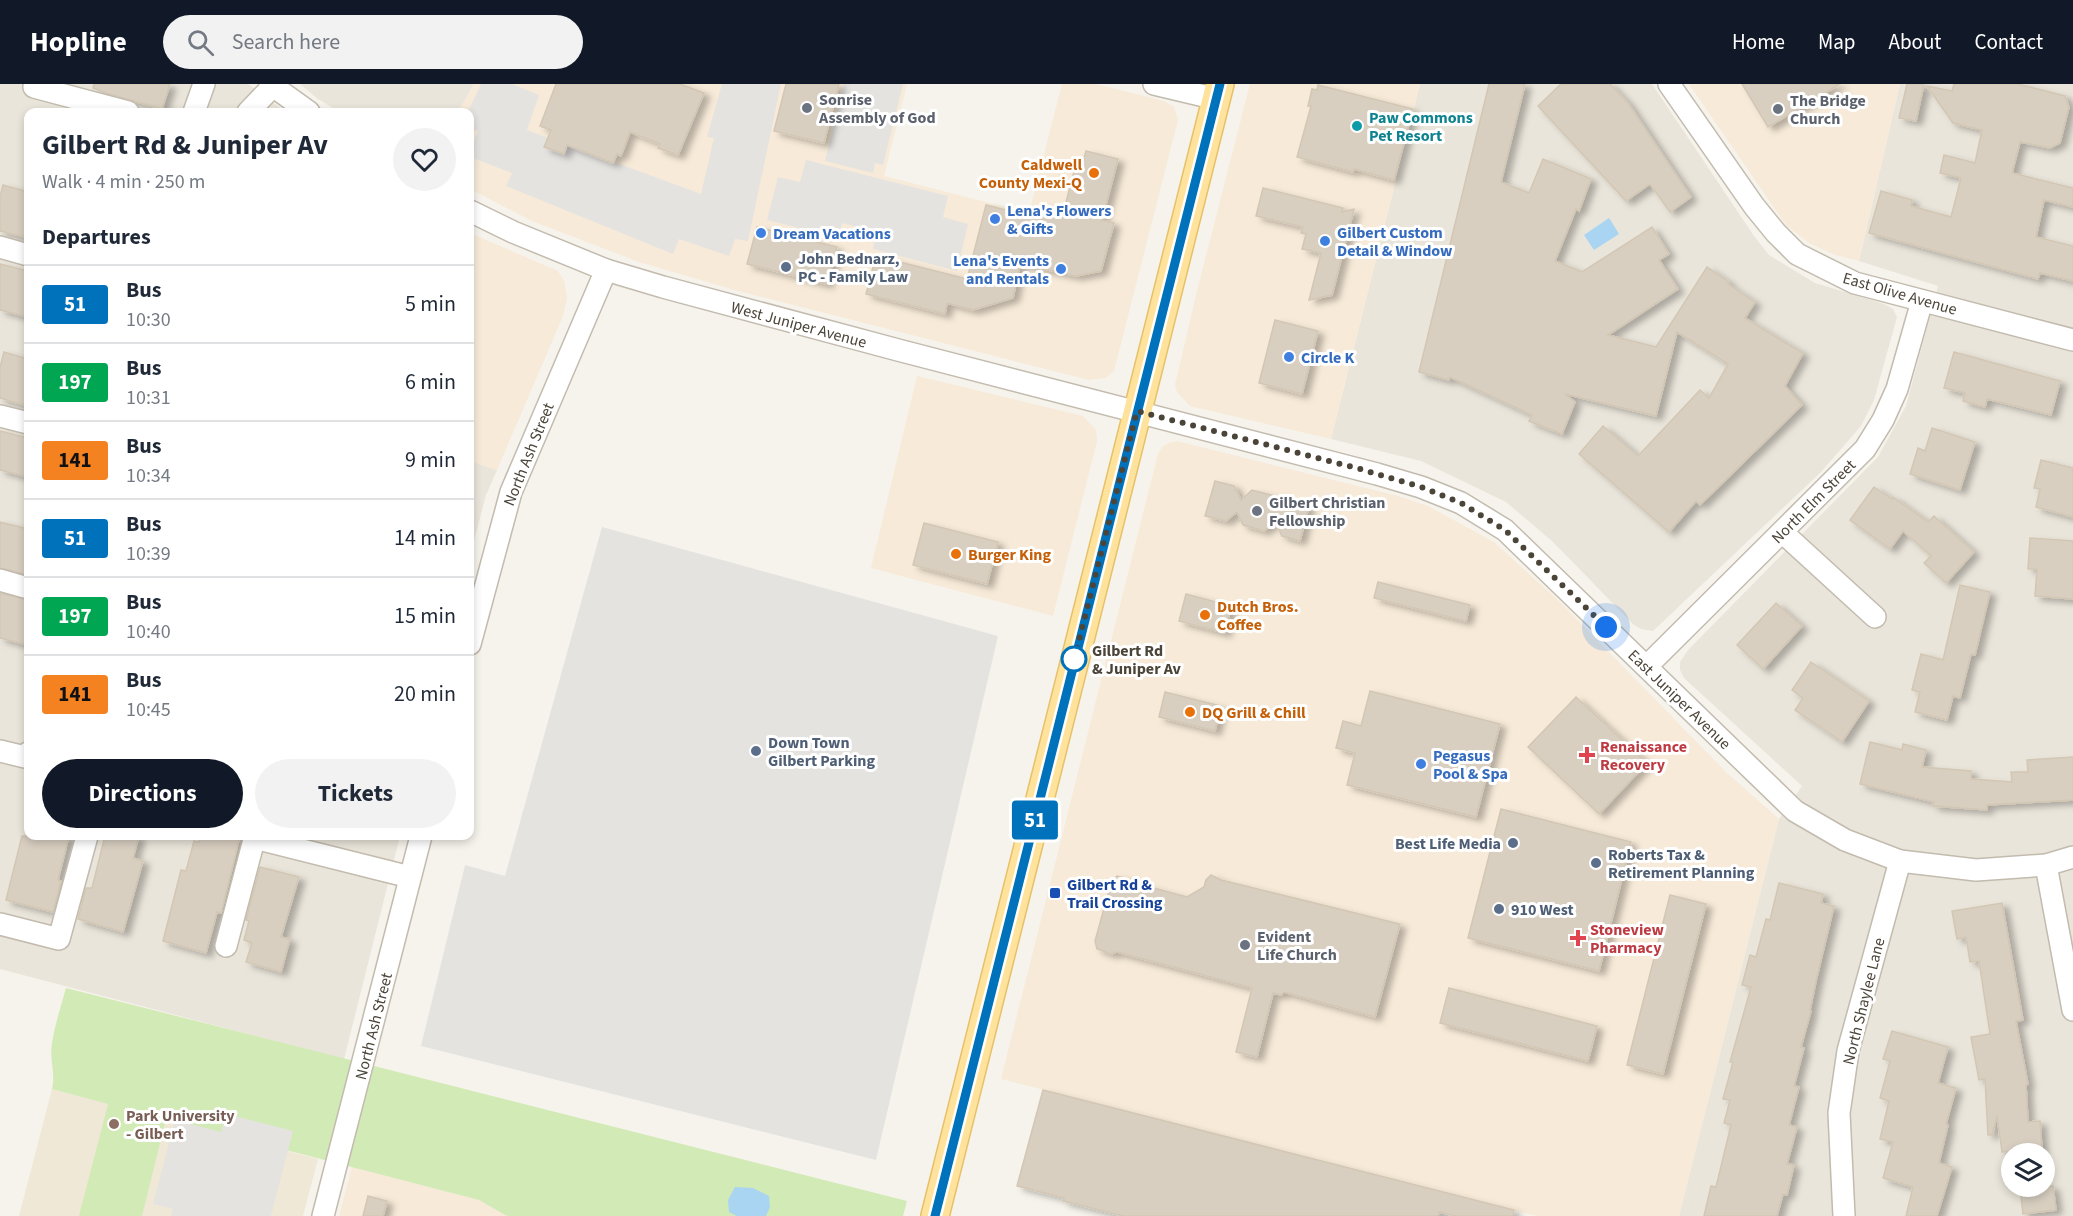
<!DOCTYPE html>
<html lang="en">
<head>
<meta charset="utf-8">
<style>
  :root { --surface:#fff; --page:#f2f2f3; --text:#1f2937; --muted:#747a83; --line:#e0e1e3; --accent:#111827 }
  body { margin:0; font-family:"Source Sans 3",sans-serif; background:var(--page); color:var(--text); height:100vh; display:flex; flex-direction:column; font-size:22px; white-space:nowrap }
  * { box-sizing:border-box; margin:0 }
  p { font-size:20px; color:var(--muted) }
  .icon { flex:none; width:33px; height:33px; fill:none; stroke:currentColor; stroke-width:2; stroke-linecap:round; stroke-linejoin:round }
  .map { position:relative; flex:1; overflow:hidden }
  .sheet { position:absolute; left:24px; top:24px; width:450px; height:732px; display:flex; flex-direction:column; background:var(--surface); border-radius:12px; box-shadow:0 3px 9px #0003 }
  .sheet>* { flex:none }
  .badge { padding:0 12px; border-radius:4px; font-size:21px; line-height:39px }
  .tools { position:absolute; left:2001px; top:1059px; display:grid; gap:12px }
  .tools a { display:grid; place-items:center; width:54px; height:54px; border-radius:50%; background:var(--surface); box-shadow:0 3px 9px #0003; font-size:30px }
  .you { position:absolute; width:30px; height:30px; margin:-15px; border:4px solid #fff; border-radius:50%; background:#1a73e8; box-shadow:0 0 0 9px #1a73e833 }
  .map>.badge { position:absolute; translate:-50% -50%; box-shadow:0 0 0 3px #fff }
  h2 { padding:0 18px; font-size:22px; line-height:54px }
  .round { display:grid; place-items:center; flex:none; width:63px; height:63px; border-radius:32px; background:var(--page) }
  .headline { display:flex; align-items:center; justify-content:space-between; height:102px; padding:0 18px }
  h1 { font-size:28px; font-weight:700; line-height:45px }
  .action { display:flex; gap:12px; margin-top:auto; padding:12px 18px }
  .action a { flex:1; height:69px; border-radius:36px; background:var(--accent); color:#fff; font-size:24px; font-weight:700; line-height:69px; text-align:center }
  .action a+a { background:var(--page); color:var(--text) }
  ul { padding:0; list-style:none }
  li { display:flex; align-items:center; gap:18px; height:78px; padding:0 18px; border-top:2px solid var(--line) }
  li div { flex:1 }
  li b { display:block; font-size:22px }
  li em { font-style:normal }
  li .badge { min-width:66px; font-weight:700; text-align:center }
  header { display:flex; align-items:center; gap:36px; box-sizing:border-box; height:84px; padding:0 30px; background:var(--accent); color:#fff }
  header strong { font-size:28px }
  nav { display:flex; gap:33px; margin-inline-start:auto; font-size:21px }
  .search { width:420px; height:54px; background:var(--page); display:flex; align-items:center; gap:15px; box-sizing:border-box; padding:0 21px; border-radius:33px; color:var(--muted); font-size:22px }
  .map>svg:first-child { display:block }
  .residential { fill:#eae5da; fill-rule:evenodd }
  .commercial { fill:#f7ead8 }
  .education { fill:#efe8d6 }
  .green { fill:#d2eab5 }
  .parking { fill:#e5e3e0 }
  .water { fill:#a9d4f2 }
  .building { fill:#d8cfc1; stroke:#d3c7b4; stroke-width:1.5; filter:url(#shadow) }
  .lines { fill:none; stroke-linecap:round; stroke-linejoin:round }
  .minor-casing { stroke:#c2bbae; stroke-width:24 }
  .major-casing { stroke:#e6c16a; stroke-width:30 }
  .minor { stroke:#fff; stroke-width:21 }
  .major { stroke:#ffe39c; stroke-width:27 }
  .line-casing { stroke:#fff; stroke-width:14 }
  .line { stroke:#0072bc; stroke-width:9 }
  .walk { stroke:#4b4439; stroke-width:6; stroke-dasharray:0 10.8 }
  .worship-dot { fill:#6b7280; stroke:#fff; stroke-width:2 }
  .culture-dot { fill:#0f9aa8; stroke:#fff; stroke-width:2 }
  .food-dot { fill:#e8710a; stroke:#fff; stroke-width:2 }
  .shop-dot { fill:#3f7fe0; stroke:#fff; stroke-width:2 }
  .service-dot { fill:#5c6f8a; stroke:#fff; stroke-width:2 }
  .stop-dot { fill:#fff; stroke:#0072bc; stroke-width:3 }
  .health-dot { fill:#e0444e; stroke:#fff; stroke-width:2 }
  .transit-dot { fill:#1a4fb4; stroke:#fff; stroke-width:2 }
  .education-dot { fill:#8d6e63; stroke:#fff; stroke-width:2 }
  .labels { text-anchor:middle; stroke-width:6; stroke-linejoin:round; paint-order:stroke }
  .worship-label { font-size:16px; font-weight:bold; fill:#5b616d; stroke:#fff; text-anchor:start }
  .culture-label { font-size:16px; font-weight:bold; fill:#0d838f; stroke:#fff; text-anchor:start }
  .food-label { font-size:16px; font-weight:bold; fill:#c56008; stroke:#fff; text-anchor:start }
  .shop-label { font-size:16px; font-weight:bold; fill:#366cbe; stroke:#fff; text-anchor:start }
  .service-label { font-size:16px; font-weight:bold; fill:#4e5e75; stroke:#fff; text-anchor:start }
  .street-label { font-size:16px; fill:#4b4439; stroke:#fff }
  .stop-label { font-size:16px; font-weight:bold; fill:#4b4439; stroke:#fff; text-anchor:start }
  .health-label { font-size:16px; font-weight:bold; fill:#be3a42; stroke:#fff; text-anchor:start }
  .transit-label { font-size:16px; font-weight:bold; fill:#164399; stroke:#fff; text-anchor:start }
  .education-label { font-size:16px; font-weight:bold; fill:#785e54; stroke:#fff; text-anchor:start }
</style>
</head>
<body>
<header>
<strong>Hopline</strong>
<div class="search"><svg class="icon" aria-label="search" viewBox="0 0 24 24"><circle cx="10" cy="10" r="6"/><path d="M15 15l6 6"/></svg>Search here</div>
<nav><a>Home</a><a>Map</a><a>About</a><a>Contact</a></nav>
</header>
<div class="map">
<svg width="2073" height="1132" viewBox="0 0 2073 1132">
  <defs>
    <filter id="shadow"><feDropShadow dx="6" dy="4" stdDeviation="3" flood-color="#0004"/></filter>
  </defs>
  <rect width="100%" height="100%" fill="#f6f3ec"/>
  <g class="residential">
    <path d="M0 0H248L286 28H28V752H400L344 975 0 885Z"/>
    <path d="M300 0H474L458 28H340L318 15Z"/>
    <path d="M1420 0H1652L1754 152 1769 171 1815 199 1884 220 1893 225 1897 233 1874 316 1861 342 1821 388 1653 547 1641 545 1634 541 1553 458 1506 418 1421 377 1331 355Z"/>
    <path d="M1900 0H2073V1132H1679L1779 735 1802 702 1684 594 1680 586V578L1688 566 1878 373 1906 322 1938 202 1859 177ZM2012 1070H2044V1102H2012Z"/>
    <path d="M470 377 497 386 486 411 470 472Z"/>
  </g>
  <g class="commercial">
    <path d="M474 0H907L884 92 1029 129 1062 0H1096L1164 17 1174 23 1178 36 1114 287 1106 294 1089 296 738 207 639 178 532 137 470 105V28H458Z"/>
    <path d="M1250 0H1420L1331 355 1190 322 1177 308 1175 301 1197 207Z"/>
    <path d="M1689 0H1900L1859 177 1835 171 1809 159 1786 141Z"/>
    <path d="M470 149 558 187 564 197 567 215 563 232 497 386 470 377Z"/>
    <path d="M917 292 1083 332 1096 346 1097 357 1053 532 871 484Z"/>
    <path d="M1177 357 1398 412 1428 422 1494 458 1560 518 1727 689 1779 735 1679 1132H1537L1001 995 1158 370 1162 363 1169 359Z"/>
    <path d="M352 1083 479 1116 507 1132H339Z"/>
  </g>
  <path class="education" d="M52 1005 318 1075 303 1132H19Z"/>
  <path class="green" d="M66 904 907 1117 903 1132H507L479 1116 166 1035 142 1132H79L108 1020 52 1005C56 990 49 975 52 959 55 940 61 922 66 904Z"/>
  <g class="parking">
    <path d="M481 0H512L539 11 527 46 701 110 714 54 707 53 722 0H781L748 157 735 155 729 172 679 155 673 170 506 102 512 89 470 73V67L478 47 470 44 468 28Z"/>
    <path d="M844 0H903L883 81 875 79 873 89 825 77Z"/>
    <path d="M806 76 948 112 943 133 968 140 957 187 873 165 876 148 842 139 838 154 767 136 778 93 800 98Z"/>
    <path d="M602 443 998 552 876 1076 421 962 465 781 505 792Z"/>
    <path d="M226 1030 293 1047 271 1132H171L173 1125 153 1120 175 1036 221 1048Z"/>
  </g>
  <g class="water">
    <path d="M1609 134 1619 150 1594 166 1584 151Z"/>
    <path d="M735 1103 753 1104 769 1112 770 1123 766 1132H737L729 1128 728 1116Z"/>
  </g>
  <g class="building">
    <path d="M94 0H170L162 25 109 10 93 4Z"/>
    <path d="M556 0H680L704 9 678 71 658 64 660 60 630 48 621 72 617 70 613 79 567 61 564 70 544 63 551 46 540 42Z"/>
    <path d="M786 0H839L824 59 774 47Z"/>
    <path d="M1489 0H1525L1501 98 1529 109 1543 75 1591 95 1579 127 1576 125 1555 177 1582 188 1652 143 1669 170 1659 176 1678 205 1608 251 1656 263 1707 183 1729 198 1728 200 1755 218 1745 234 1803 269 1785 302 1802 321 1700 421 1696 417 1669 448 1579 370 1603 342 1638 372 1700 306 1709 314 1728 280 1677 248 1656 332 1565 310 1575 318 1562 350 1529 337 1532 331 1450 293 1449 296 1419 288Z"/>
    <path d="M1561 0H1610L1628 19 1691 113 1670 128 1650 100 1626 117 1538 22Z"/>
    <path d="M1742 0H1840L1768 43Z"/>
    <path d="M1907 0H1924L1916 37 1899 34Z"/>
    <path d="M1954 0H2018L2065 12 2069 23 2060 59 2050 64 2020 58 2012 89 2073 104V123L2044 116 2036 153 2073 162V197L2040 189 2038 195 1869 149 1881 107 1912 116 1911 122 1951 133 1961 94 1940 89 1944 71 1975 79 1982 46 1953 39 1927 2 1952 7Z"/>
    <path d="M1318 1 1413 25 1394 96 1354 85 1353 88 1297 73 1311 22H1308L1312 5 1317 6Z"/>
    <path d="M1086 67 1118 75 1102 136 1114 139 1101 187 1076 192 1020 180 1013 214 973 226 947 219 945 230 866 210 876 172 967 195 986 121 1042 135 1045 121 1064 126 1077 76 1083 78Z"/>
    <path d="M3 101 28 108V141L25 153 0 147V113Z"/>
    <path d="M1263 104 1343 124 1342 128 1354 125 1332 211 1309 216 1321 169 1302 165 1306 150 1301 149 1303 143 1256 132Z"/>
    <path d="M757 143 837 163 827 200 747 180Z"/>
    <path d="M0 180 28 187V233L0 226Z"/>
    <path d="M1275 236 1318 247 1302 310 1259 299Z"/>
    <path d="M4 268 28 275V306L24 321 0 314V283Z"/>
    <path d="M1954 268 2060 297 2051 331 1987 315 1985 323 1963 317 1965 309 1944 304Z"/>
    <path d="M1932 344 1975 358 1960 406 1910 390 1918 364 1925 367Z"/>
    <path d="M0 347 28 354V393L0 386Z"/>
    <path d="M2041 376 2073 384V433L2036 423 2040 405 2034 404Z"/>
    <path d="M1215 397 1234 402 1241 416 1252 406 1271 411 1279 423 1289 416 1309 422 1300 457 1282 452 1275 438 1264 447 1243 441 1237 428 1226 437 1205 432Z"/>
    <path d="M1874 403 1892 415 1893 413 1928 438 1934 432 1974 468 1946 499 1924 479 1931 472 1903 447 1890 465 1850 436Z"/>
    <path d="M0 438 28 445V491L0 484Z"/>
    <path d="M924 439 998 458 987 500 913 481Z"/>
    <path d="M2030 454 2073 457V515L2035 512 2037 485H2028Z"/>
    <path d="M1378 498 1470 521 1466 537 1374 514Z"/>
    <path d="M1960 501 1990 508 1975 571 1971 570 1960 614 1953 612 1947 636 1915 628 1920 608 1912 606 1921 570 1943 576Z"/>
    <path d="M0 509 28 516V561L0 554Z"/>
    <path d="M1186 510 1231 522 1225 549 1179 537Z"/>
    <path d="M1776 519 1802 542 1763 585 1737 561Z"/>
    <path d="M1811 578 1869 617 1842 658 1795 626 1803 614 1792 606Z"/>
    <path d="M1370 607 1500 640 1476 733 1347 701 1355 669 1336 664 1343 637 1361 642Z"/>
    <path d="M1165 608 1221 622 1215 647 1159 633Z"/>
    <path d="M1576 613 1647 679 1599 730 1528 663Z"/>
    <path d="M1870 658 1902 666 1903 660 1926 666 1922 683 1971 687V695L2012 698 2011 688H2028L2027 676 2073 673V716L1987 721V726L1933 722 1934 718 1860 700Z"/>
    <path d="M1501 725 1631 758 1599 887 1468 854Z"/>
    <path d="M22 752H69L58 796 61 797 53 828 6 816Z"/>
    <path d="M105 752H139L133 774 143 777 123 848 78 835 86 804H92Z"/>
    <path d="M200 752H240L221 829 217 828 206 869 163 857 181 786 186 787 194 757 199 758Z"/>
    <path d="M260 783 299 793 281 853 290 855 281 888 246 878 252 859 244 856 249 837 246 836Z"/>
    <path d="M1211 791 1221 796 1400 840 1375 933 1284 908 1281 911 1273 909 1257 973 1236 968 1252 904 1117 868 1111 870 1097 865 1095 857 1112 796 1117 792 1131 796 1135 799 1187 813 1204 803 1206 796Z"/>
    <path d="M1779 799 1823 810 1821 819 1834 822 1816 897 1810 926 1811 927 1801 963 1804 964 1794 1002 1799 1003 1789 1041 1797 1043 1787 1080 1794 1081 1787 1111 1783 1110 1777 1132H1704L1711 1102 1716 1103 1731 1041 1724 1039 1730 1016 1723 1015 1733 978H1730L1751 903 1742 901 1750 871 1756 873 1766 835 1770 836Z"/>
    <path d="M1670 811 1706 820 1663 990 1627 981Z"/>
    <path d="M2002 819 2023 936 2016 937 2028 1000 2026 1001 2028 1038 2040 1037 2042 1066 2002 1068 1997 1032 1992 1051H1988L1985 995 1979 996 1971 953 1990 950 1979 877 1970 878 1966 853 1957 855 1952 827Z"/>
    <path d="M1449 904 1597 942 1588 977 1440 939Z"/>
    <path d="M1892 947 1948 963 1938 999 1956 1004 1946 1040 1948 1041 1939 1079 1952 1083 1937 1132H1906L1913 1103 1883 1094 1893 1058 1880 1055 1889 1017 1880 1014 1890 977 1883 975Z"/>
    <path d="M1043 1006 1514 1126 1513 1132H1456L1439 1128 1438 1132H1123L1063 1117 1064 1114 1017 1102Z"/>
    <path d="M2020 1102H2053L2056 1126 2023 1130Z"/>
    <path d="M368 1112 387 1117 383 1132H363Z"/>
  </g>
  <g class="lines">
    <defs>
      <g id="minor">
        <path d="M270 0 309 28"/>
        <path d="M1154 0 1217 15"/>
        <path d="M1669 0 1754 122 1776 149 1797 170 1855 199 2073 256"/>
        <path d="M34 3 128 28"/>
        <path d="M194 28 204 0"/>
        <path d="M248 28 273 2"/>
        <path d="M470 127 513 148 606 186 663 203 898 266 1377 390 1421 403 1461 419 1505 446 1795 727 1845 756 1900 777 1976 786 2046 781 2073 773"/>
        <path d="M0 163 28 171"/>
        <path d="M0 332 28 339"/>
        <path d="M1782 448 1875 533"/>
        <path d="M0 496 28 504"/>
        <path d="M470 560 511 408 606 186"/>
        <path d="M1647 582 1865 365 1883 336 1897 305 1922 217"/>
        <path d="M0 667 25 673 28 669"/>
        <path d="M254 754 410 793"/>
        <path d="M2046 781 2073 926"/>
        <path d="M0 840 59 855 87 752"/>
        <path d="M226 862 255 752"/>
        <path d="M323 1132 421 752"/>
        <path d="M1844 1132 1839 1029 1848 967 1900 777"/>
      </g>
      <path id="major" d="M935 1132 1220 0"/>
    </defs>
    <use href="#minor" class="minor-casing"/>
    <use href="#major" class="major-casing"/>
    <use href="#minor" class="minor"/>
    <use href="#major" class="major"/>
  </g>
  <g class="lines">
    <defs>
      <path id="line" d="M935 1132 1220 0"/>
    </defs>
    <use href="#line" class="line-casing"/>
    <use href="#line" class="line"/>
    <path class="walk" d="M1074 575 1073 580 1137 327 1360 385 1421 403 1461 419 1505 446 1606 543"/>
  </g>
  <g class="worship-dot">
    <circle cx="807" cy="24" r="6"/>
    <circle cx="1778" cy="25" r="6"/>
    <circle cx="1257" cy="427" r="6"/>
    <circle cx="1245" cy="861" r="6"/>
  </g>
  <circle class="culture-dot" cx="1357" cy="42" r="6"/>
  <g class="food-dot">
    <circle cx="1094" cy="89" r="6"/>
    <circle cx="956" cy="470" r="6"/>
    <circle cx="1205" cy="531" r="6"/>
    <circle cx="1190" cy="628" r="6"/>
  </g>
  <g class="shop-dot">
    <circle cx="995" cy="135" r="6"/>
    <circle cx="761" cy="149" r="6"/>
    <circle cx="1325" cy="157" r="6"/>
    <circle cx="1061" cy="185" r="6"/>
    <circle cx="1289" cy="273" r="6"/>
    <circle cx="1421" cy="680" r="6"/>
  </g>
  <g class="service-dot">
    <circle cx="786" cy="183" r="6"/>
    <circle cx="756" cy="667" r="6"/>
    <circle cx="1513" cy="759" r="6"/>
    <circle cx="1596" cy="779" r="6"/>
    <circle cx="1499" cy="825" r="6"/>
  </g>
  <circle class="stop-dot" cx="1074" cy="575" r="12"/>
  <g class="health-dot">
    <path d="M1584 662h6v6h6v6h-6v6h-6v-6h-6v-6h6z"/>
    <path d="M1575 845h6v6h6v6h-6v6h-6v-6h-6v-6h6z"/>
  </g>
  <rect class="transit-dot" x="1049" y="803" width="12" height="12" rx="3"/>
  <circle class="education-dot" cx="114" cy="1040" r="6"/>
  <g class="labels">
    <g class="worship-label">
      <text x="819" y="21">Sonrise<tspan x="819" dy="18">Assembly of God</tspan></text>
      <text x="1790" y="22">The Bridge<tspan x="1790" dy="18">Church</tspan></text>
      <text x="1269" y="424">Gilbert Christian<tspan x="1269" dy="18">Fellowship</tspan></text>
      <text x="1257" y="858">Evident<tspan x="1257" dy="18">Life Church</tspan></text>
    </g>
    <g class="culture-label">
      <text x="1369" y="39">Paw Commons<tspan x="1369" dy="18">Pet Resort</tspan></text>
    </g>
    <g class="food-label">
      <text x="1082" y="86" text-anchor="end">Caldwell<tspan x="1082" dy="18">County Mexi-Q</tspan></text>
      <text x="968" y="476">Burger King</text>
      <text x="1217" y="528">Dutch Bros.<tspan x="1217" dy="18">Coffee</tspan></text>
      <text x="1202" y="634">DQ Grill &amp; Chill</text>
    </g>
    <g class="shop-label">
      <text x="1007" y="132">Lena's Flowers<tspan x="1007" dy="18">&amp; Gifts</tspan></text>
      <text x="1337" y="154">Gilbert Custom<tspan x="1337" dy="18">Detail &amp; Window</tspan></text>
      <text x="773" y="155">Dream Vacations</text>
      <text x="1049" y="182" text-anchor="end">Lena's Events<tspan x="1049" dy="18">and Rentals</tspan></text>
      <text x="1301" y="279">Circle K</text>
      <text x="1433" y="677">Pegasus<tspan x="1433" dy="18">Pool &amp; Spa</tspan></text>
    </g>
    <g class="service-label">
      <text x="798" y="180">John Bednarz,<tspan x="798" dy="18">PC - Family Law</tspan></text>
      <text x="768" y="664">Down Town<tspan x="768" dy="18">Gilbert Parking</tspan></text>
      <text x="1501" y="765" text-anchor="end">Best Life Media</text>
      <text x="1608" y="776">Roberts Tax &amp;<tspan x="1608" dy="18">Retirement Planning</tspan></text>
      <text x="1511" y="831">910 West</text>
    </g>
    <g class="street-label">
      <text transform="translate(1900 209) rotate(16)" y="6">East Olive Avenue</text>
      <text transform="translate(799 240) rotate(15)" y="6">West Juniper Avenue</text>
      <text transform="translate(528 370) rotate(-68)" y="6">North Ash Street</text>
      <text transform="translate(1813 417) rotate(-45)" y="6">North Elm Street</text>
      <text transform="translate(1680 615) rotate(44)" y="6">East Juniper Avenue</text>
      <text transform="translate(1863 917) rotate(-76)" y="6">North Shaylee Lane</text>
      <text transform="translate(373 942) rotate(-76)" y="6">North Ash Street</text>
    </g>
    <g class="stop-label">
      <text x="1092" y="572">Gilbert Rd<tspan x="1092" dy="18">&amp; Juniper Av</tspan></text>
    </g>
    <g class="health-label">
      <text x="1600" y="668">Renaissance<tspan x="1600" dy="18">Recovery</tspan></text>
      <text x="1590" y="851">Stoneview<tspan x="1590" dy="18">Pharmacy</tspan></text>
    </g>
    <g class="transit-label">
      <text x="1067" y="806">Gilbert Rd &amp;<tspan x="1067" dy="18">Trail Crossing</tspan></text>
    </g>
    <g class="education-label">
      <text x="126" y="1037">Park University<tspan x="126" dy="18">- Gilbert</tspan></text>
    </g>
  </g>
</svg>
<div class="tools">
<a><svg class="icon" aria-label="layers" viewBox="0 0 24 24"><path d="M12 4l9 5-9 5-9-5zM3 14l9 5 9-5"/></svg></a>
</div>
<div class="you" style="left:1606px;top:543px"></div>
<b class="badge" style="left:1035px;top:736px;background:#0072bc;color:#fff">51</b>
<section class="sheet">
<div class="headline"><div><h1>Gilbert Rd &amp; Juniper Av</h1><p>Walk · 4 min · 250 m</p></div><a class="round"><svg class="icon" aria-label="heart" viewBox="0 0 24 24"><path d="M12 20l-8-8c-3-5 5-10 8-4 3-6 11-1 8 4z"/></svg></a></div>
<h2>Departures</h2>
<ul>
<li><span class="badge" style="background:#0072bc;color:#fff">51</span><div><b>Bus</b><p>10:30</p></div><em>5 min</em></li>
<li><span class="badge" style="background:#00a651;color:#fff">197</span><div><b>Bus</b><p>10:31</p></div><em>6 min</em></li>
<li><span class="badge" style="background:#f58220;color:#111">141</span><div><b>Bus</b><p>10:34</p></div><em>9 min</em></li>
<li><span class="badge" style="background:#0072bc;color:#fff">51</span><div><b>Bus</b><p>10:39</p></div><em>14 min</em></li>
<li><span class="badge" style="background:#00a651;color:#fff">197</span><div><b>Bus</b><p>10:40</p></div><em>15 min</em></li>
<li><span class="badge" style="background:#f58220;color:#111">141</span><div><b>Bus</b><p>10:45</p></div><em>20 min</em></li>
</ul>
<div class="action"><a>Directions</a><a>Tickets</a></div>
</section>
</div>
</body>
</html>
